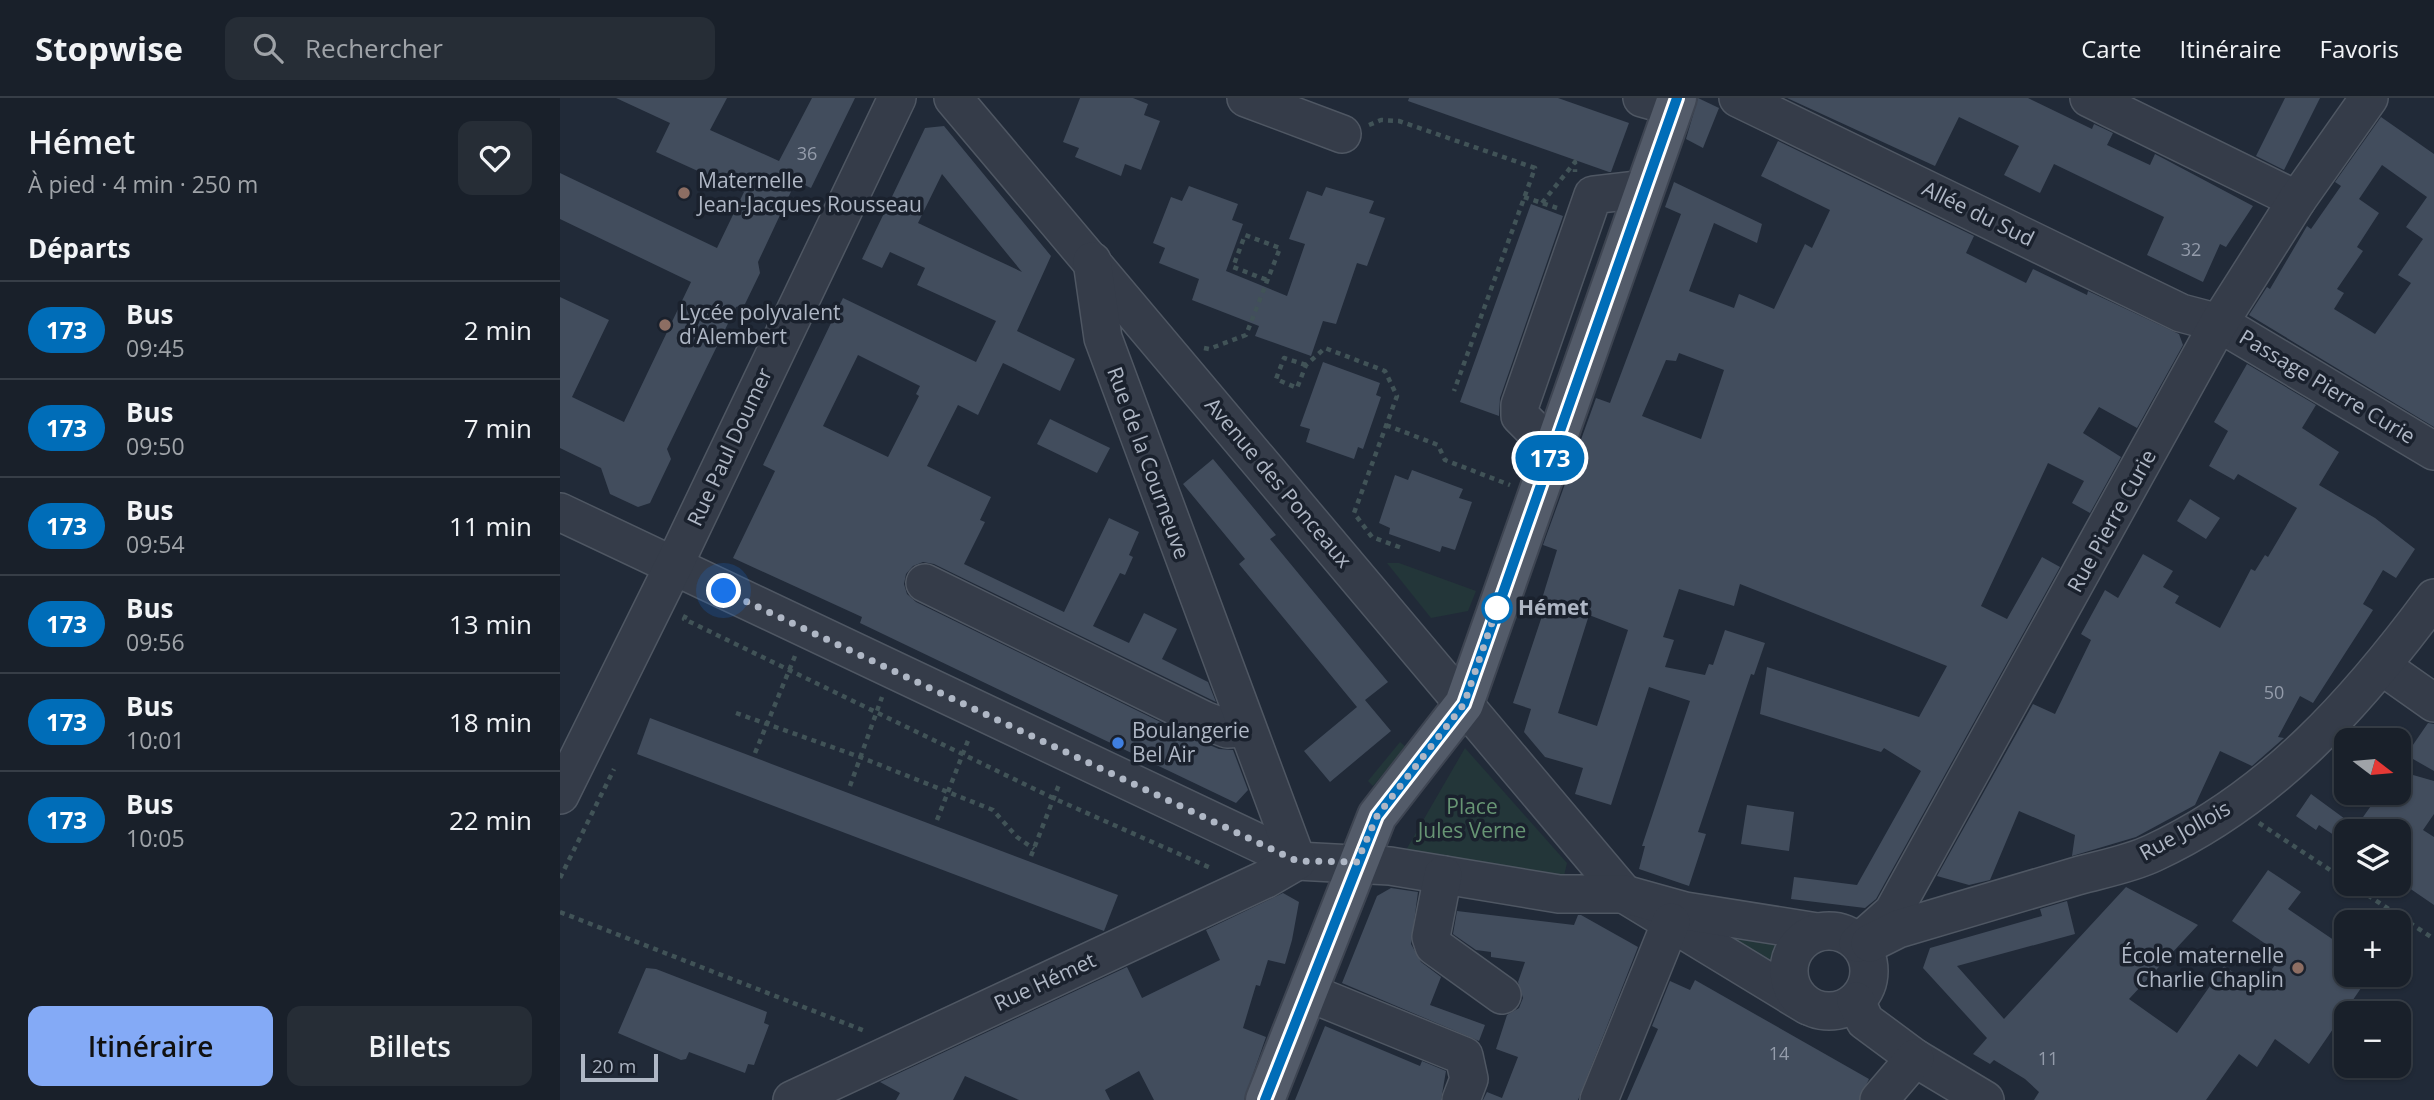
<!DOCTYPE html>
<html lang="fr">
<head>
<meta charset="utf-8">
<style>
  :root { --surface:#19202a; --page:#262d36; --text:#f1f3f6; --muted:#9fa3a8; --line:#373e47; --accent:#84aaf6 }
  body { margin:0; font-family:"Open Sans",sans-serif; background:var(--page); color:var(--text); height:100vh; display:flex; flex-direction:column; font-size:26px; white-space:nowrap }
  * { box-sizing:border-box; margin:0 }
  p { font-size:23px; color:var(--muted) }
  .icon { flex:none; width:38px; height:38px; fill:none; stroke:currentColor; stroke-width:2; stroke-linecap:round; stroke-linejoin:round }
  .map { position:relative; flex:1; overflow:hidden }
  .side { display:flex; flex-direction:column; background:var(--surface); width:560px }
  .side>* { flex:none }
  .badge { padding:0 14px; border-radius:23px; font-size:24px; line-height:46px }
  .needle { width:46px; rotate:106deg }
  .buttons { position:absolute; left:1774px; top:630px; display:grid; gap:14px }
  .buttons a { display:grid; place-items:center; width:77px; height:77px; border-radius:14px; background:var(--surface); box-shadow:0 2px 5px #0004,0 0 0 2px var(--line); font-size:35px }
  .scale { position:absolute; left:21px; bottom:18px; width:77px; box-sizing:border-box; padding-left:7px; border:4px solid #afb7c5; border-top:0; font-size:19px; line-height:24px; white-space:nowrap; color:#afb7c5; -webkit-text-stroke:5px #1a212d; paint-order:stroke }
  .you { position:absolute; width:35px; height:35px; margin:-18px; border:5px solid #fff; border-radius:50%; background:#1a73e8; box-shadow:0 0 0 10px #1a73e833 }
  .map>.badge { position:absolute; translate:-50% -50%; box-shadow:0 0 0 4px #fff }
  h2 { padding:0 28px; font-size:26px; line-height:63px }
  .round { display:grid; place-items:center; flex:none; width:74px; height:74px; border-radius:14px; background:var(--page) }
  .head { display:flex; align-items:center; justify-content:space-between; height:119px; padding:0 28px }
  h1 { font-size:33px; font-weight:600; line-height:52px }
  .primary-button { display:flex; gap:14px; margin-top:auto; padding:14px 28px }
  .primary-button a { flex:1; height:80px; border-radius:14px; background:var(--accent); color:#111; font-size:28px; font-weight:600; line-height:80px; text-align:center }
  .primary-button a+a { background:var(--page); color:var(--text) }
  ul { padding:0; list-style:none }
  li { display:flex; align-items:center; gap:21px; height:98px; padding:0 28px; border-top:2px solid var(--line) }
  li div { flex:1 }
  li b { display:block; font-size:26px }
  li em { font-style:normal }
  li .badge { min-width:77px; font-weight:700; text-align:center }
  header { display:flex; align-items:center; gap:42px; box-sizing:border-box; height:98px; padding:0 35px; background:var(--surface); border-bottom:2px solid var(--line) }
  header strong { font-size:33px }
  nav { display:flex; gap:38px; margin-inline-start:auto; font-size:24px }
  .search { width:490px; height:63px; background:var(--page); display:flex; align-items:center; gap:18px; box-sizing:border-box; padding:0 24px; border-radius:14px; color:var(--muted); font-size:26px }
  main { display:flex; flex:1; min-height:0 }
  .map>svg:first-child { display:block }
  .green { fill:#233639 }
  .building { fill:#424d5d; fill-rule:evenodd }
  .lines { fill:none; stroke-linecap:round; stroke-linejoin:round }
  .minor-casing { stroke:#4f5763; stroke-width:40 }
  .major-casing { stroke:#3e4552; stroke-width:42 }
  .path { stroke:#415357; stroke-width:4.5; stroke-dasharray:5 5; stroke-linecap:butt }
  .minor { stroke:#353c49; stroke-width:37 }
  .major { stroke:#535b69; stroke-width:38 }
  .line-casing { stroke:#fff; stroke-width:16 }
  .line { stroke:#006db8; stroke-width:10 }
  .walk { stroke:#afb7c5; stroke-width:7; stroke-dasharray:0 12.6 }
  .education-dot { fill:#8d6e63; stroke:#1a212d; stroke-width:2.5 }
  .stop-dot { fill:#fff; stroke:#006db8; stroke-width:3.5 }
  .shop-dot { fill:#3f7fe0; stroke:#1a212d; stroke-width:2.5 }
  .labels { text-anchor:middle; stroke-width:7; stroke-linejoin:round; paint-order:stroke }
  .number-label { font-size:18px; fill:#949cab }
  .poi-label { font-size:21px; fill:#afb7c5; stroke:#1a212d; text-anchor:start }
  .street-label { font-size:21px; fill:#afb7c5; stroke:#1a212d }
  .stop-label { font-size:21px; font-weight:bold; fill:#afb7c5; stroke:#1a212d; text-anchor:start }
  .park-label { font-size:21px; fill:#679574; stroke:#1a212d }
</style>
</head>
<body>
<header>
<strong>Stopwise</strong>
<div class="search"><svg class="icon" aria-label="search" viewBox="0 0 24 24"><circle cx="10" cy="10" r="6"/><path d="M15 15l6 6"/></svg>Rechercher</div>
<nav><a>Carte</a><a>Itinéraire</a><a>Favoris</a></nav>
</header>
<main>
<section class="side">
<div class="head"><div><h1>Hémet</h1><p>À pied · 4 min · 250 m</p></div><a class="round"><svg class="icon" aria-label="heart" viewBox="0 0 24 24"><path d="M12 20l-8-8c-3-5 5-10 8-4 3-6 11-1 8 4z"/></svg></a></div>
<h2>Départs</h2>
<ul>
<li><span class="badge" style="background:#006db8;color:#fff">173</span><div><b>Bus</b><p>09:45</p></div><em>2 min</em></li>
<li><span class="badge" style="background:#006db8;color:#fff">173</span><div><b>Bus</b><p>09:50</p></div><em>7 min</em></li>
<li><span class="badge" style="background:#006db8;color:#fff">173</span><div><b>Bus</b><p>09:54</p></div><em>11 min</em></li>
<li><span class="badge" style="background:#006db8;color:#fff">173</span><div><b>Bus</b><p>09:56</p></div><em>13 min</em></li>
<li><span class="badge" style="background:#006db8;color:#fff">173</span><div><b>Bus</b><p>10:01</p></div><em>18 min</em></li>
<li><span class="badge" style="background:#006db8;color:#fff">173</span><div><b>Bus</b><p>10:05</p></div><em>22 min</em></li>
</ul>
<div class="primary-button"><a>Itinéraire</a><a>Billets</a></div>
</section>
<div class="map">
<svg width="1874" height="1002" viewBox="0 0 1874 1002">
  <rect width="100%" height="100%" fill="#212a38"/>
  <g class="green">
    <path d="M827 465H839L916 493 908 513 871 520Z"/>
    <path d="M840 644 846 649 813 688 808 683Z"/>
    <path d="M905 650 1007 765 1004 778 846 752Z"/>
    <path d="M1139 828 1222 839 1209 878Z"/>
  </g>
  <g class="building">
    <path d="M56 0H167L150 32 219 63 252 0H295L251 90 236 83 198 164 200 175 185 206 176 209 107 351 111 361 90 405 78 409 50 396 41 370 0 350V199L49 222 12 299 64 324 131 184 0 121V75L157 150 184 94 96 54 110 25Z"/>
    <path d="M520 0H573L588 6 584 17 600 23 581 72 565 66 561 78 515 59 519 50 503 44Z"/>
    <path d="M849 0H998L1069 25 1051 74H1049L848 3Z"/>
    <path d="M1138 0 1159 10 1143 50 1126 41Z"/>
    <path d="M1227 0H1468L1532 31 1534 26 1553 35 1547 47 1590 67 1595 56 1693 108 1666 149 1660 146 1643 184 1587 157 1604 119 1494 66 1480 95 1444 77 1459 48 1399 19 1375 68Z"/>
    <path d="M1725 0H1760L1724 72 1696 58Z"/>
    <path d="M1821 19 1874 56V329L1689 217 1707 189 1710 191 1747 128 1751 131 1781 88 1775 84ZM1822 67 1867 99 1846 129 1863 141 1838 177 1851 185 1815 236 1774 211 1784 195 1777 191 1803 153 1797 149 1819 115 1799 101Z"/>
    <path d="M384 28 491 158 457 233 515 261 500 293 443 265 418 317 398 307 367 368 431 399 420 422 425 424 404 466 504 514 549 420 579 434 569 457 573 459 565 477 560 475 533 528 569 545 584 515 617 531 602 561 648 584 656 604 374 466 363 464 353 468 346 476 344 486 347 496 356 504 635 641 659 651 673 652 688 692 676 705 300 525 302 519 173 460 215 373 203 367 283 200 416 264 436 223 357 187 365 170 330 154 322 170 302 161 365 30ZM382 76 462 174 358 125ZM298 257 360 288 356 296 359 298 328 359 263 328Z"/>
    <path d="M1218 43 1414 138 1406 155 1466 185 1473 171 1527 197 1528 193 1619 236 1623 247 1577 330 1539 309 1523 335 1561 359 1530 415 1512 405 1524 383 1488 365 1421 508 1447 521 1482 459 1500 469 1316 801 1305 810 1231 801 1234 779 1297 787 1361 673 1324 650 1321 654 1200 616 1207 569 1359 619 1387 568 1180 486 1174 508 1119 491 1103 539 1114 542 1105 569 1145 577 1149 566 1153 567 1165 532 1205 545 1194 577 1191 576 1138 734 1146 736 1129 788 1079 771 1085 748H1082L1130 603 1089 589 1051 707 1015 696 1023 670 985 659 964 634 971 611 953 605 986 506 981 504 997 452 983 447 1036 300 1050 305 1121 116 1105 109 1114 84 1202 126 1197 145 1154 125 1129 193 1174 210 1179 196 1214 211 1245 146 1252 150 1270 112 1201 78ZM1119 255 1164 272 1141 341 1082 318 1106 262 1116 263ZM1029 517 1068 532 1037 628 998 615Z"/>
    <path d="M629 88 678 106 672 122 683 126 666 173 727 198 745 146 729 141 747 93 762 98 766 89 814 103 809 115 825 120 807 168 797 165 776 226 763 223 751 258 695 238 699 228 632 202 639 181 599 165 605 150 593 145 611 99 622 103Z"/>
    <path d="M971 106 1003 118 940 300 939 318 900 304Z"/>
    <path d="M763 264 820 285 816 297 821 299 803 351 798 349 794 361 746 344 750 331 740 328Z"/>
    <path d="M1687 266 1756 307 1742 330 1779 354 1759 387 1815 420 1855 451 1836 480 1823 472 1803 506 1813 512 1753 605 1740 598 1718 639 1724 640 1692 668 1660 653 1635 707 1576 739 1512 758 1515 737 1459 713 1430 782 1409 787 1377 778 1473 606 1495 616 1531 542 1521 536 1545 492 1558 500 1583 456 1613 473 1603 489 1619 498 1615 505 1660 530 1691 471 1695 473 1705 457 1708 459 1737 410 1678 376 1674 382 1649 368 1668 333 1654 324Z"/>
    <path d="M490 321 550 350 537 375 477 346Z"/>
    <path d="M653 361 716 437 710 441 828 584 805 602 831 633 770 684 744 653 797 609 679 466 685 461 623 386Z"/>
    <path d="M852 372 903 391 899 400 912 404 895 452 882 448 880 454 829 436 830 430 819 425 835 377 848 382Z"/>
    <path d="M1630 401 1660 420 1646 441 1617 423Z"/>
    <path d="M90 620 558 797 544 833 77 656Z"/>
    <path d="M1868 625 1874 626V673L1846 657Z"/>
    <path d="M1839 673 1874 683V716L1863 732 1874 739V807L1839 783V733H1787V746L1759 727 1756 732 1736 718 1751 696 1796 729 1820 695H1839Z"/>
    <path d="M1187 707 1234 714 1229 753 1181 746Z"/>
    <path d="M1708 772 1741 794 1728 811 1787 851V877H1810L1749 966 1715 941 1697 969 1679 956 1646 1002H1474L1479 994 1465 981 1434 962 1430 966 1413 956 1427 940 1363 870 1370 850 1482 818 1480 811 1507 803 1515 836 1397 868 1444 921 1566 789 1638 827 1569 901 1617 935 1664 868 1698 891 1722 857 1672 823Z"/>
    <path d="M831 790 858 794 851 846 861 864 881 879 870 907 925 927 919 943 782 885 817 798Z"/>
    <path d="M723 795 739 804 732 842 725 866 708 862 700 888 696 887 683 930 706 939 684 1002H594L579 973 545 992 550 1002H459L405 978 393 1002H336L340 995 320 984 567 869 582 900 660 862 646 832Z"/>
    <path d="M897 813 1014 827 1018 817H1021L1078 849 1018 1002H923L927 994 942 1000 958 959 936 951 947 917 959 910 963 900 958 884 965 864 931 859V854L916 852 893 836Z"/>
    <path d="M86 870 96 871 207 914 204 925 209 927 194 967 188 966 185 975 129 954 126 961 121 962 58 935Z"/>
    <path d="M1135 882 1309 981 1299 1002H1067L1098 931 1092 928 1110 883 1130 892Z"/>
    <path d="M765 928 860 968 862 963 886 973 881 1002H735Z"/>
  </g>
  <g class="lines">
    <defs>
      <g id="minor">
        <path d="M393 0 1064 796 1248 908"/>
        <path d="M686 0 782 36"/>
        <path d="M1082 0 1114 9"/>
        <path d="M1178 0 1621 215 1659 225 1874 353"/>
        <path d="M1529 0 1737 102"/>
        <path d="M993 351 960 318V307L1033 97 1084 91"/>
        <path d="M0 414 737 763 830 768 999 796H1064L1125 813 1257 834"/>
        <path d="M365 485 644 622 667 631 687 630"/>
        <path d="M1823 569 1874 605"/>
        <path d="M0 697 113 469 337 0"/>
        <path d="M883 777 871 839 874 848 942 897"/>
        <circle cx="1269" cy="873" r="40"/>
        <path d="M1298 845 1333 814 1659 225 1737 102 1809 0"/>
        <path d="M1310 845 1338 831C1397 813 1457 796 1517 778 1542 771 1570 766 1593 755 1712 700 1798 603 1874 500"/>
        <path d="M747 894 904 958 909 981 901 1002"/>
        <path d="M1296 903 1305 923 1355 960 1425 1002"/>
        <path d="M232 1002 706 781 737 763 543 240 532 163"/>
        <path d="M1039 1002 1111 824"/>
        <path d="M1319 1002 1355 960"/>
      </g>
      <path id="major" d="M705 1002 817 718 904 606 1117 0"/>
    </defs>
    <use href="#minor" class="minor-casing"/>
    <use href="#major" class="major-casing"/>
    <g class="path">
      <path d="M809 27 821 22 839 23 975 70 894 293"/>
      <path d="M964 99 997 110"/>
      <path d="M982 105 1015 64V74"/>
      <path d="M644 250 649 251 686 237 720 150 685 137 673 169 707 182"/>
      <path d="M746 267 724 260 716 281 737 290 746 267 765 250 825 273 837 298 794 415 812 439 842 450"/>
      <path d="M826 327 878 347 885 362 950 387"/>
      <path d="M126 517 124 521 493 700 653 771"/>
      <path d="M176 615 300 659 433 712 457 739 474 751"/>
      <path d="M195 655 235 558"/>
      <path d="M290 688 322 599"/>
      <path d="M377 722 409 640"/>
      <path d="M1699 725 1787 783"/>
      <path d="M471 758 500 684"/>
      <path d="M0 780 54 671"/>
      <path d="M1791 786 1874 841"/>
      <path d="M0 814 305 933"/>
    </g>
    <use href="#minor" class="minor"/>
    <use href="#major" class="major"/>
  </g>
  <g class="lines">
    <defs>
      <path id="line" d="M705 1002 817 718 904 606 1117 0"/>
    </defs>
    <use href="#line" class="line-casing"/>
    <use href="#line" class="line"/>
    <path class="walk" d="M164 493 737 763 797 764 817 718 904 606 937 510"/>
  </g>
  <g class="education-dot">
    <circle cx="124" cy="95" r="7"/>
    <circle cx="105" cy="227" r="7"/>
    <circle cx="1738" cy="870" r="7"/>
  </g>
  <circle class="stop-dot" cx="937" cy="510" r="14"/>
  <circle class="shop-dot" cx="558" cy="645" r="7"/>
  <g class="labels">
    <g class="number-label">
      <text x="247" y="62">36</text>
      <text x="1631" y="158">32</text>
      <text x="1714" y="601">50</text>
      <text x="1219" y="962">14</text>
      <text x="1488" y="967">11</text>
    </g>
    <g class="poi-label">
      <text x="138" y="90">Maternelle<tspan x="138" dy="24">Jean-Jacques Rousseau</tspan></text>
      <text x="119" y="222">Lycée polyvalent<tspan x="119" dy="24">d'Alembert</tspan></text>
      <text x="572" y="640">Boulangerie<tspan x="572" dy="24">Bel Air</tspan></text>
      <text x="1724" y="865" text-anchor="end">École maternelle<tspan x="1724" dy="24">Charlie Chaplin</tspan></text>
    </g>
    <g class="street-label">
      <text transform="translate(1418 116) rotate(26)" y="7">Allée du Sud</text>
      <text transform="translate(1767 289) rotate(31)" y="7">Passage Pierre Curie</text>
      <text transform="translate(170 349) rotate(-65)" y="7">Rue Paul Doumer</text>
      <text transform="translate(588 365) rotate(70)" y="7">Rue de la Courneuve</text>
      <text transform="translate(718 385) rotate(50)" y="7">Avenue des Ponceaux</text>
      <text transform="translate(1552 423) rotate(-61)" y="7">Rue Pierre Curie</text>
      <text transform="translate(1625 733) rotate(-29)" y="7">Rue Jollois</text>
      <text transform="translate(485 884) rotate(-25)" y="7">Rue Hémet</text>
    </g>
    <g class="stop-label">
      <text x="958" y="517">Hémet</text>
    </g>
    <g class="park-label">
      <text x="912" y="716">Place<tspan x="912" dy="24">Jules Verne</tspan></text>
    </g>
  </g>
</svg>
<div class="buttons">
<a><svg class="needle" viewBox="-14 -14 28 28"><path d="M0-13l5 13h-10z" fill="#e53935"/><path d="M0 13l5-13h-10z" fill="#9fa3a8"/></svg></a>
<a><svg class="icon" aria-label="layers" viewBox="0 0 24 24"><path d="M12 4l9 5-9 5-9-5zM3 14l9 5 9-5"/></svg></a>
<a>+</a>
<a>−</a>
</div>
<div class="scale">20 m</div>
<div class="you" style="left:164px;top:493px"></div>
<b class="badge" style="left:990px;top:360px;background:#006db8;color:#fff">173</b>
</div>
</main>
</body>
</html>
